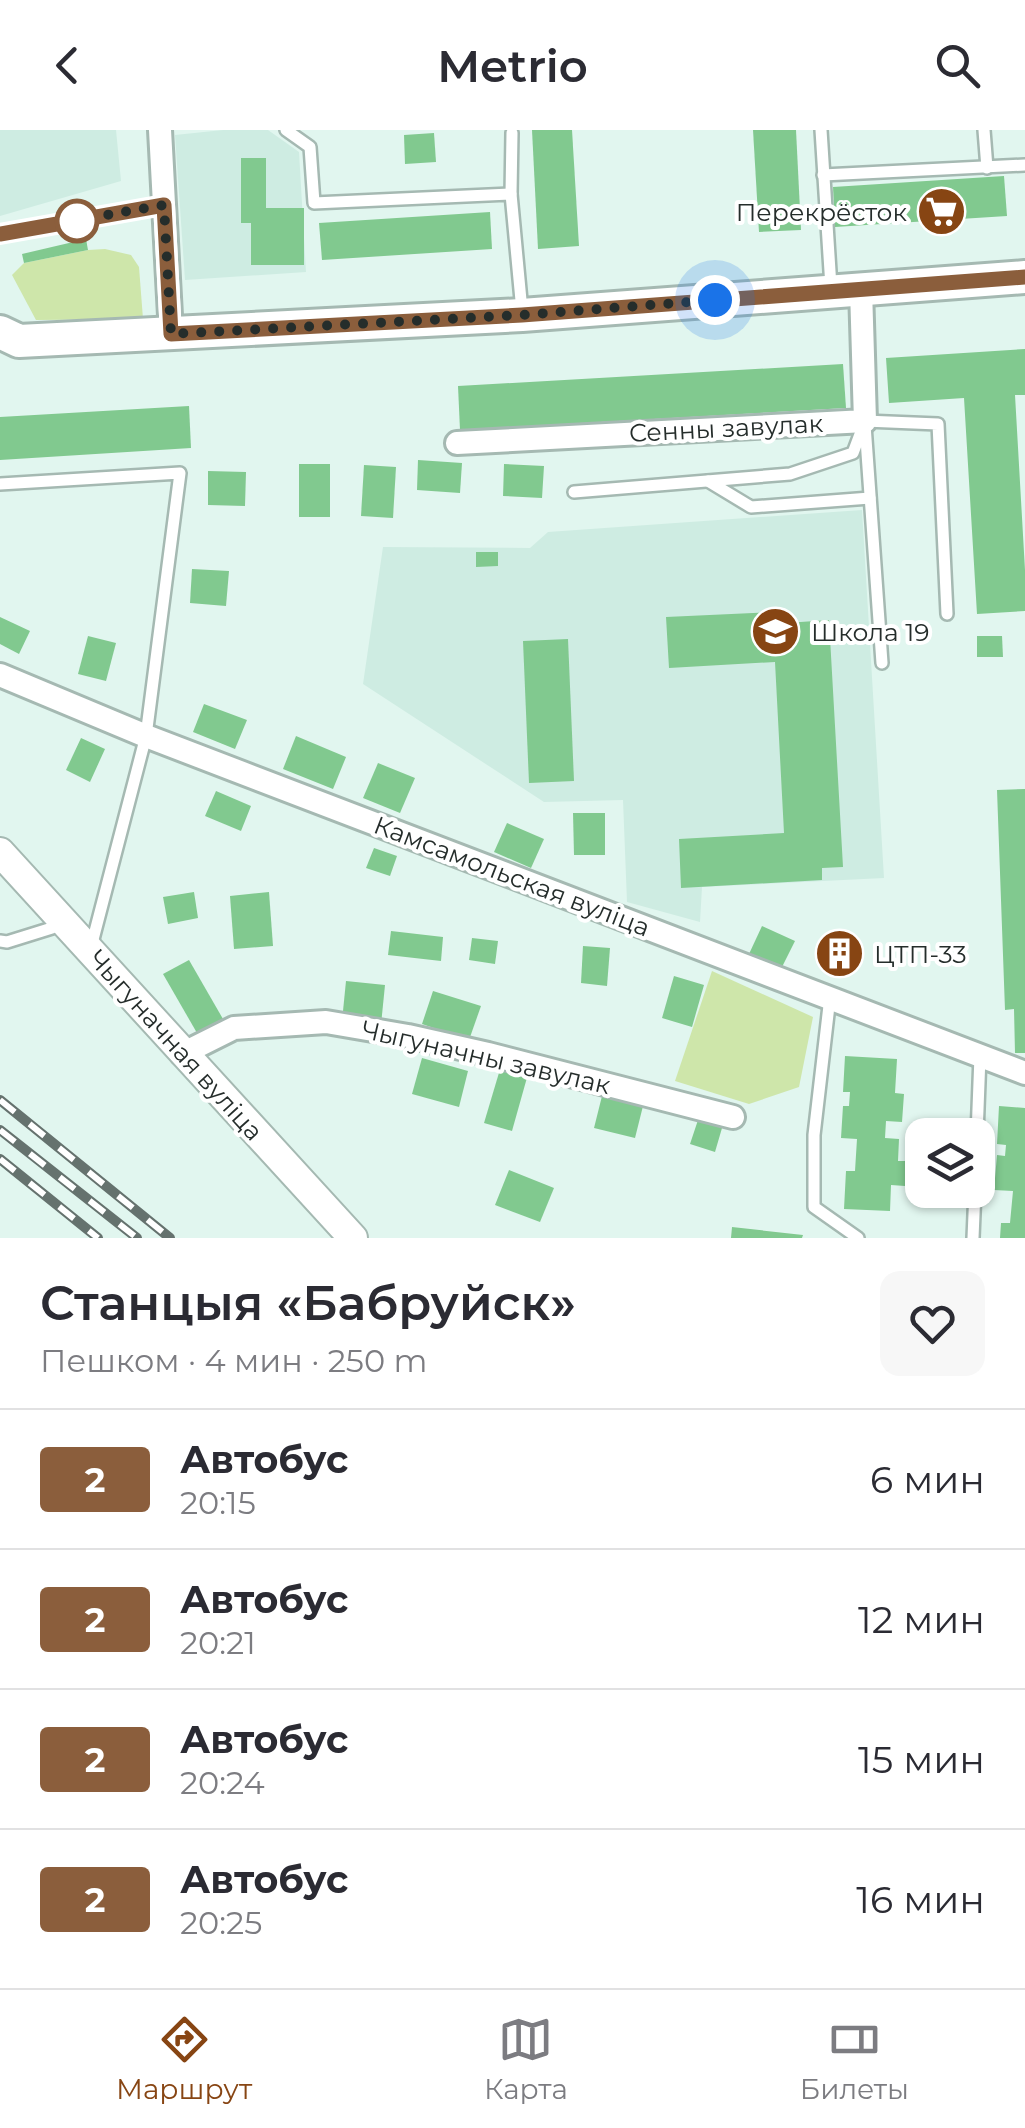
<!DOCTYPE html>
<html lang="ru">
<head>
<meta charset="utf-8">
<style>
  :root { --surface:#fff; --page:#f7f7f7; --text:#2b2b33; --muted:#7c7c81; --line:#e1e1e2; --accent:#874513 }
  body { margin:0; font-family:Montserrat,sans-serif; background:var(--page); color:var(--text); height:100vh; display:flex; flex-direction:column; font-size:38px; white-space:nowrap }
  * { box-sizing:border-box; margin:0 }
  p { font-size:32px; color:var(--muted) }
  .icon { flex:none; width:55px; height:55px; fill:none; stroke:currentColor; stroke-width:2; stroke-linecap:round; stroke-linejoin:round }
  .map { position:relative; height:1108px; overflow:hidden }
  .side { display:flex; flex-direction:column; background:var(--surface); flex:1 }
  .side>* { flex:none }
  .badge { padding:0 20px; border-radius:8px; font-size:35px; line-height:65px }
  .buttons { position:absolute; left:905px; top:988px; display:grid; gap:20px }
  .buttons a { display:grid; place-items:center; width:90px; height:90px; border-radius:20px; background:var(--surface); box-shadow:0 2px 8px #0004; font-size:50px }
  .you { position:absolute; width:50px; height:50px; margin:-25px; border:8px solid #fff; border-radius:50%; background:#1a73e8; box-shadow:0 0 0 15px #1a73e833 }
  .map>.badge { position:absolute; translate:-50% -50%; box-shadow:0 0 0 5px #fff }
  .round { display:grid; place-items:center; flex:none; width:105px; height:105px; border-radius:20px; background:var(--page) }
  .headline { display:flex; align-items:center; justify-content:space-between; height:170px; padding:0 40px }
  h1 { font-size:48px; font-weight:600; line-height:75px }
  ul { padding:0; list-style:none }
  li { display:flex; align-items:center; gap:30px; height:140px; padding:0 40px; border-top:2px solid var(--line) }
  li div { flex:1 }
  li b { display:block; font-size:38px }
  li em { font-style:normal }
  li .badge { min-width:110px; font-weight:700; text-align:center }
  header { display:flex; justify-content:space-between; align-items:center; height:130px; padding:0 40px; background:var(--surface); font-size:45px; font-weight:600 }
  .menu { display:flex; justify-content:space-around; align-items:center; height:140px; border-top:2px solid var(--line); background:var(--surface); font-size:28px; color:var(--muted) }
  .menu a { display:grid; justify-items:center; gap:5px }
  .menu .active { color:var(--accent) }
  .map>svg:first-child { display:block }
  .built { fill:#ceece2 }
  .green { fill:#cee6aa }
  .building { fill:#81c98f }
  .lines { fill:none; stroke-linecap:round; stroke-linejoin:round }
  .service-casing { stroke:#a5b9b2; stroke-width:16 }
  .minor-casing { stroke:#a5b9b2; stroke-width:28 }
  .tertiary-casing { stroke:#a5b9b2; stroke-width:32 }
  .secondary-casing { stroke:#a5b9b2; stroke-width:38 }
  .service { stroke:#fff; stroke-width:11 }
  .minor { stroke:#fff; stroke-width:22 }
  .tertiary { stroke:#fff; stroke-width:28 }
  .secondary { stroke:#fff; stroke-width:32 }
  .rail-casing { stroke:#65726e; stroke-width:10 }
  .rail { stroke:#fff; stroke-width:6; stroke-dasharray:19; stroke-linecap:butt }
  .line-casing { stroke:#fff; stroke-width:22 }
  .line { stroke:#8b5e3c; stroke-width:15 }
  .walk { stroke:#252d2b; stroke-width:10; stroke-dasharray:0 18 }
  .stop-dot { fill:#fff; stroke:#8b5e3c; stroke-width:5 }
  .labels { text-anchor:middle; stroke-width:8; stroke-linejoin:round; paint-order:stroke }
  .poi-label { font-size:25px; fill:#252d2b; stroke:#fff; text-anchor:start }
  .street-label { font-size:25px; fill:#252d2b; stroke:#fff }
</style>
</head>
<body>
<header><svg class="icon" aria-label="back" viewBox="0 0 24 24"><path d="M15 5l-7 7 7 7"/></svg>Metrio<svg class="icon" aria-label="search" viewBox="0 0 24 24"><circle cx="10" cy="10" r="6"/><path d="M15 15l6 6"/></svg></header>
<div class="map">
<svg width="1025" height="1108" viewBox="0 0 1025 1108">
  <rect width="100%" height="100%" fill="#e1f6ef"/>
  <g class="built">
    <path d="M0 0H116L121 51 0 86Z"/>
    <path d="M223 0H268L299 22 306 142 185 150 175 5Z"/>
    <path d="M862 380 884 748 702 757 700 792 627 772 623 670 544 672 363 554 383 417 530 418 548 402Z"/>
  </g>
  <g class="green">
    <path d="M105 119 131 125 139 137 143 189 36 190 12 145 24 133 88 120Z"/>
    <path d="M712 841 813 887 799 957 749 974 675 951Z"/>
  </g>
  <g class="building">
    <path d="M532 0H572L579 116 538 119Z"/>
    <path d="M753 0H796L801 100 759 102Z"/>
    <path d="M434 3 436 32 405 34 404 5Z"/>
    <path d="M241 28H266V78H304V135H251V93H241Z"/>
    <path d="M1004 46 1007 86 835 97 833 57Z"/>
    <path d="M490 82 492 119 322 130 319 93Z"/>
    <path d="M86 109 88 120 24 133 22 124Z"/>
    <path d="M1025 219V265H1015L1025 440V481L977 484 964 268 889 273 886 228Z"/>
    <path d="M843 234 846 278 460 300 458 256Z"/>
    <path d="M189 276 191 318 0 330V287Z"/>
    <path d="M418 330 462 333 460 363 417 360Z"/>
    <rect x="299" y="334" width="31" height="53"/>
    <path d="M504 334 544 336 542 368 503 366Z"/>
    <path d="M364 335 396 337 393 388 361 386Z"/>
    <path d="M208 341 246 342 245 376 208 375Z"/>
    <path d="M476 422H498V436L476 437Z"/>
    <path d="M192 439 229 441 226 476 190 473Z"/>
    <path d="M772 482V494L829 490 843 737 822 738V750L681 758 679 709 784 703 775 532 669 538 666 487Z"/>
    <path d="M0 487 30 501 19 524 0 514Z"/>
    <path d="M88 506 116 513 106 551 78 544Z"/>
    <path d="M977 506H1002L1003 527H977Z"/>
    <path d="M568 509 574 651 529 653 523 511Z"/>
    <path d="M204 574 247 590 235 619 193 602Z"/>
    <path d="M296 606 346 627 333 659 283 639Z"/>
    <path d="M81 608 105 619 90 652 66 640Z"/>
    <path d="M378 633 415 648 400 683 363 668Z"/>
    <path d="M1025 659V923H1015L1014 879 1005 880 997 660Z"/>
    <path d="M216 661 251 676 241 701 205 686Z"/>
    <path d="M573 683H605V725H574Z"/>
    <path d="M507 693 544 709 531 738 494 722Z"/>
    <path d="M374 718 397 726 390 746 366 738Z"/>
    <path d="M194 762 198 788 168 794 163 767Z"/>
    <path d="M269 762 273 816 234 819 230 766Z"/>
    <path d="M762 796 795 811 781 839 749 824Z"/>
    <path d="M391 801 443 807 441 831 388 825Z"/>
    <path d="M828 805H850L851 842H828Z"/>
    <path d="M472 808 498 811 495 834 469 830Z"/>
    <path d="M583 816 610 818 607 856 581 853Z"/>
    <path d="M189 830 223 889 197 903 163 844Z"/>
    <path d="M674 846 704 855 692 897 662 888Z"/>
    <path d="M346 851 385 855 381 895 342 891Z"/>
    <path d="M433 861 481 876 469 910 422 894Z"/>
    <path d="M845 926 897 929 895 963 904 964 902 992 886 991 885 1008 899 1009 898 1031H906L905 1056 891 1055 890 1081 844 1079 846 1041H855L857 1009 841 1008 843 976H849L850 962H843Z"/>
    <path d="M422 928 468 941 459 977 412 964Z"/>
    <path d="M501 936 528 944 512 1001 484 993Z"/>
    <path d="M603 962 644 972 635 1008 594 998Z"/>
    <path d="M999 976 1025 978V1108H1000L1001 1093H1010L1013 1061 994 1060 997 1025 1005 1026 1006 1015 997 1014Z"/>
    <path d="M698 990 722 998 715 1022 690 1014Z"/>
    <path d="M509 1040 554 1058 540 1092 495 1075Z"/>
    <path d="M732 1097 803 1105 802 1108H731Z"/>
  </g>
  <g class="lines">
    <defs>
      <g id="service">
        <path d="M286 0 310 17 314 73 511 64 522 181"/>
        <path d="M821 0 831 157"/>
        <path d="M984 0 987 38"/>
        <path d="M823 45 1025 35"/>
        <path d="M511 64 512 3"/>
        <path d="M0 104 164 75"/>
        <path d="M865 291 938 294 947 484"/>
        <path d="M865 295 882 533"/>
        <path d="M708 351 751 377 870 368"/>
        <path d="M0 354 180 343 146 606 91 817"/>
        <path d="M574 362 790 344 853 323 865 291"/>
        <path d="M0 811 7 812 52 798 60 788"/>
        <path d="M830 867 814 1005V1077L858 1108"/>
        <path d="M977 1005 980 926"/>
        <path d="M973 1108 975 1060"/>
      </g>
      <g id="minor">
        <path d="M160 0 171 204"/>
        <path d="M457 313 865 291 861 159"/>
        <path d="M0 545 146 606 1025 943"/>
        <path d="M182 924 234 898 326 892 408 906 488 924 733 987"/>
      </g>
      <path id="tertiary" d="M0 722 353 1108"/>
      <path id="secondary" d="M0 202 19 211 522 185 1025 147"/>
    </defs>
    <use href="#service" class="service-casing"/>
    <use href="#minor" class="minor-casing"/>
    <use href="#tertiary" class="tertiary-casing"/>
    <use href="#secondary" class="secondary-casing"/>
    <use href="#service" class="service"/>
    <use href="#minor" class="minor"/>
    <use href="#tertiary" class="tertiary"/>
    <use href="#secondary" class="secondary"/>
    <defs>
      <g id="rail">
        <path d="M0 970 170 1108"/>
        <path d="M0 1000 137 1108"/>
        <path d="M0 1029 98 1108"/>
      </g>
    </defs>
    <use href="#rail" class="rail-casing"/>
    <use href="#rail" class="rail"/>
  </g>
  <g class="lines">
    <defs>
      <path id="line" d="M0 104 164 75 171 204 522 185 1025 147"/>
    </defs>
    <use href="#line" class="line-casing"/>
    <use href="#line" class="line"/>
    <path class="walk" d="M77 91 66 92 164 75 171 204 522 185 715 170"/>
  </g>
  <defs>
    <symbol id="supermarket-disc" viewBox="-11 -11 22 22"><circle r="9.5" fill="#874513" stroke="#fff"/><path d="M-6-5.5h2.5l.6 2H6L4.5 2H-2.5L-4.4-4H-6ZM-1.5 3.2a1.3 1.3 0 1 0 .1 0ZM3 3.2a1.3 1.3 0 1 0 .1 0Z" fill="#fff"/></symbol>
    <symbol id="school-disc" viewBox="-11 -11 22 22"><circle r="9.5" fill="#874513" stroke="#fff"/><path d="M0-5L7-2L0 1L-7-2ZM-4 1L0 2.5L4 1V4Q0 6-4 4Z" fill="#fff"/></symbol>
    <symbol id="building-disc" viewBox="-11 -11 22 22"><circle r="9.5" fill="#874513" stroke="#fff"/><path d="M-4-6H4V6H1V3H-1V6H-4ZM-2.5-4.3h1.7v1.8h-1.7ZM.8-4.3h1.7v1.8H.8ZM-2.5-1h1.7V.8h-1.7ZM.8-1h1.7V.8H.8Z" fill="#fff"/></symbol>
  </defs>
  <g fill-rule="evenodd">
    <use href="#supermarket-disc" x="914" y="54" width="55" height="55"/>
    <use href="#school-disc" x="748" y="474" width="55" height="55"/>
    <use href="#building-disc" x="812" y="796" width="55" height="55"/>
  </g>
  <circle class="stop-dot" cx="77" cy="91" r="20"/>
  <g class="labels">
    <g class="poi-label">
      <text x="907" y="91" text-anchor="end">Перекрёсток</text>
      <text x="811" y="511">Школа 19</text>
      <text x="874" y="833">ЦТП-33</text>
    </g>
    <g class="street-label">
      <text transform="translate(726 298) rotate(-3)" y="9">Сенны завулак</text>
      <text transform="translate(512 746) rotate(21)" y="9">Камсамольская вуліца</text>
      <text transform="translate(176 915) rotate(48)" y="9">Чыгуначная вуліца</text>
      <text transform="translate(486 927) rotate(13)" y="9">Чыгуначны завулак</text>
    </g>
  </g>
</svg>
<div class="buttons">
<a><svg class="icon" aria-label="layers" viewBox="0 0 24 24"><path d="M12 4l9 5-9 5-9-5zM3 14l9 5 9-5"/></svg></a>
</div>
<div class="you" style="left:715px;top:170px"></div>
</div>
<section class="side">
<div class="headline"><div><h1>Станцыя «Бабруйск»</h1><p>Пешком · 4 мин · 250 m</p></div><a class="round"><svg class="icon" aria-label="heart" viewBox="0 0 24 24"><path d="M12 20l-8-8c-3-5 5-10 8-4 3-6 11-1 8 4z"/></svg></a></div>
<ul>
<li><span class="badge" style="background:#8b5e3c;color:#fff">2</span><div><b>Автобус</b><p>20:15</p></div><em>6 мин</em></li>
<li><span class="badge" style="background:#8b5e3c;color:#fff">2</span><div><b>Автобус</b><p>20:21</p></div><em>12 мин</em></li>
<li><span class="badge" style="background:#8b5e3c;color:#fff">2</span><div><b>Автобус</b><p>20:24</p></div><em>15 мин</em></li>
<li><span class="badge" style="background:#8b5e3c;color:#fff">2</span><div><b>Автобус</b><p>20:25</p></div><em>16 мин</em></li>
</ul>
</section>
<nav class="menu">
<a class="active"><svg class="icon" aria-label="directions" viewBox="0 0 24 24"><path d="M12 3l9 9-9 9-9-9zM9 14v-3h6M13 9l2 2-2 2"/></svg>Маршрут</a>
<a><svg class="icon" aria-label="map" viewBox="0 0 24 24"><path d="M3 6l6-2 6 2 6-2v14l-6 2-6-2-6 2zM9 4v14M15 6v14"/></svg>Карта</a>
<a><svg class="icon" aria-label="tickets" viewBox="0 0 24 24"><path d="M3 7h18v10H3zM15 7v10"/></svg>Билеты</a>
</nav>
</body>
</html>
